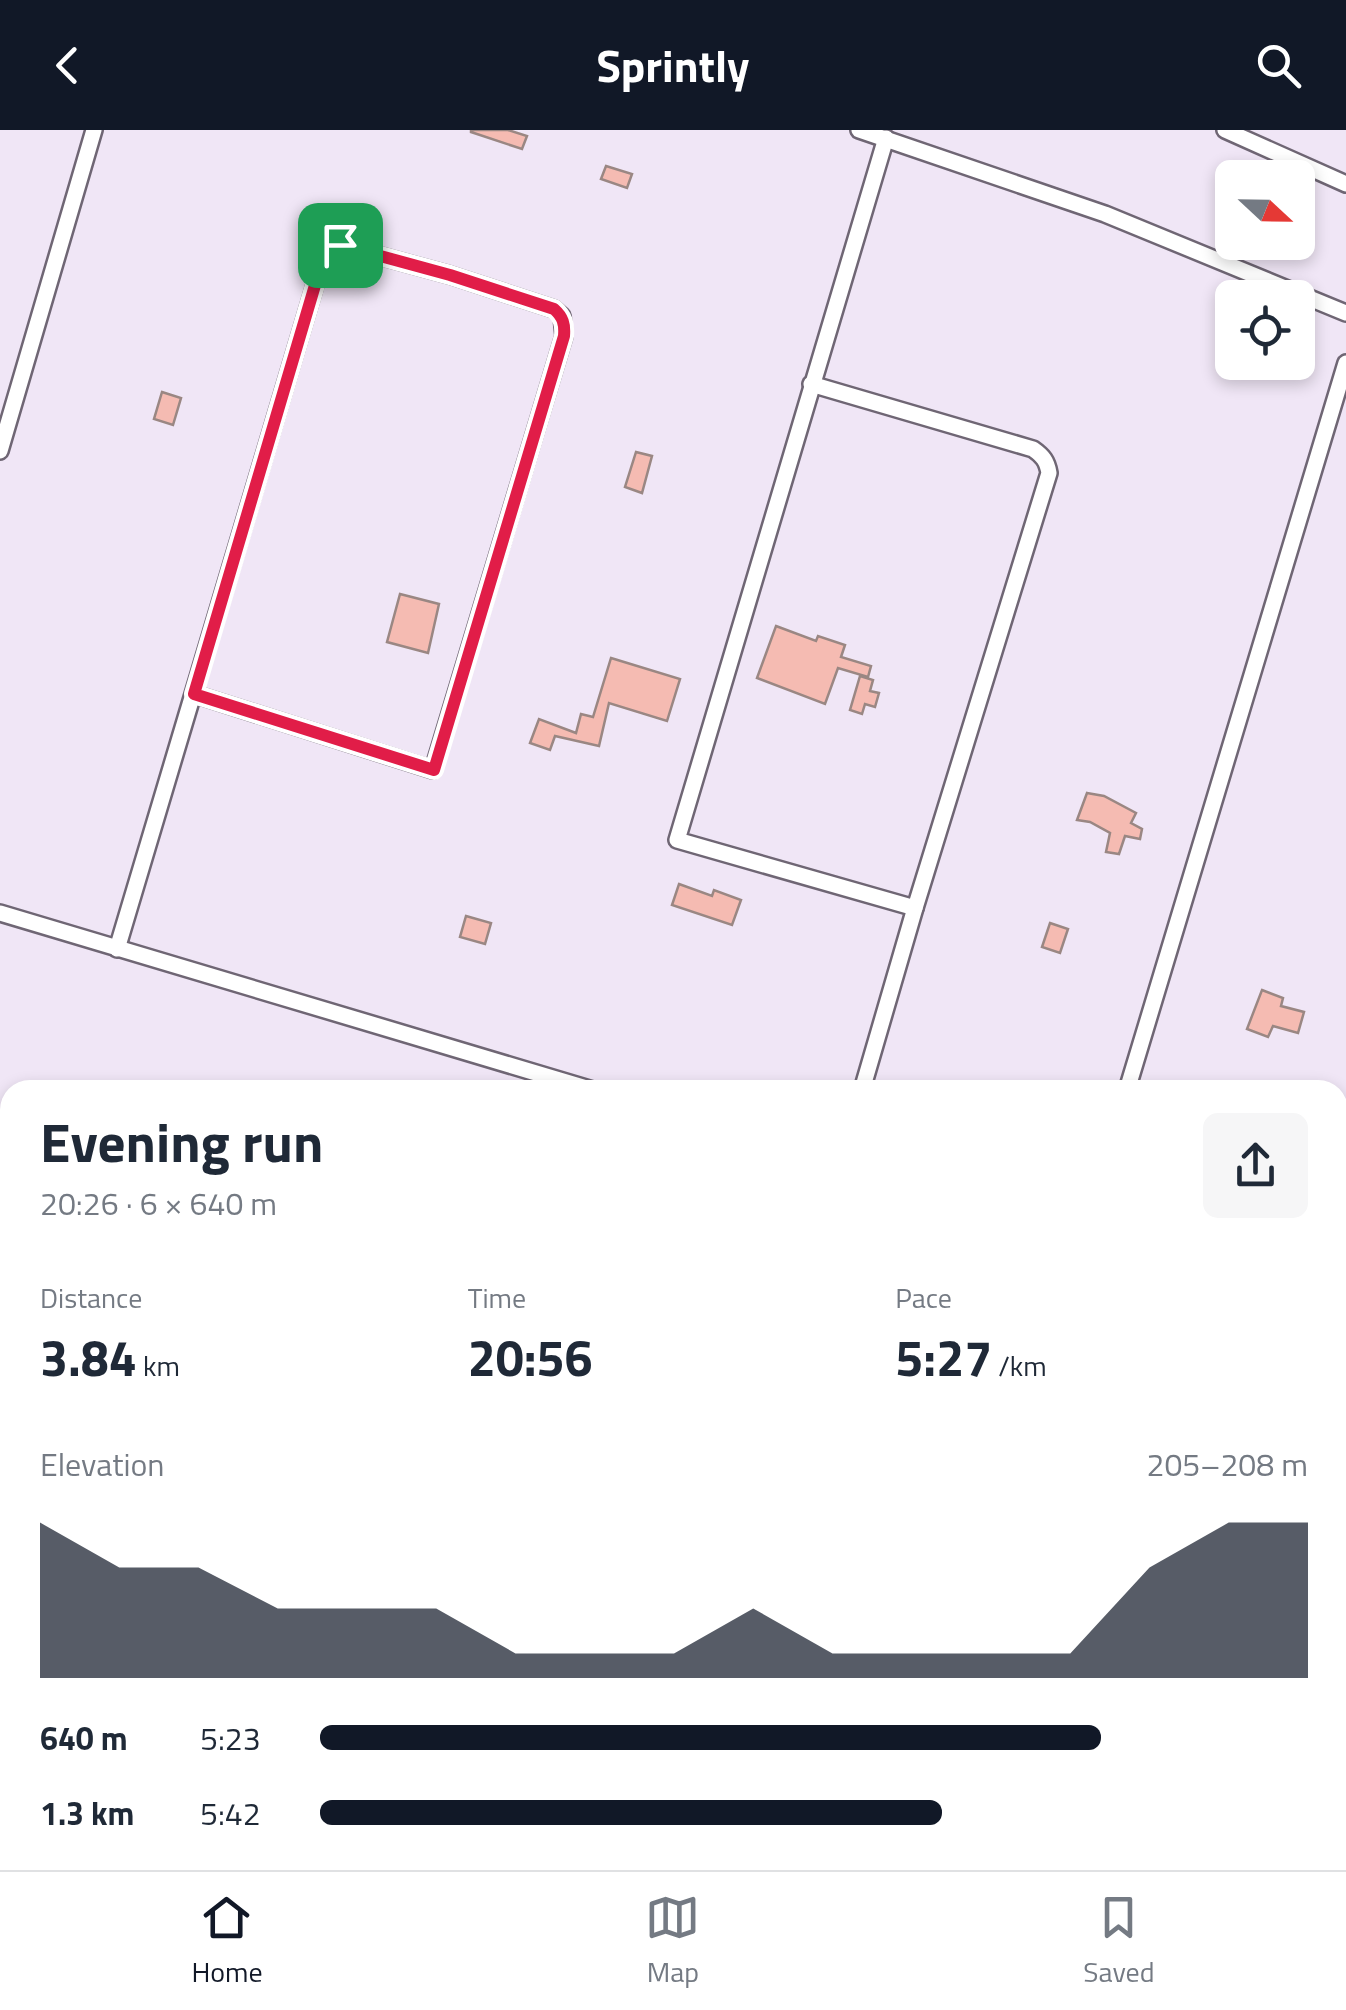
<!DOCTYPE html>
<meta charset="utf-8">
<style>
:root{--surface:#fff;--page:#f6f6f7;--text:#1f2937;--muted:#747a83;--line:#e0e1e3;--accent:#111827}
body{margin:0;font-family:"Titillium Web",sans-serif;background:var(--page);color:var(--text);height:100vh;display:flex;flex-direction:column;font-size:38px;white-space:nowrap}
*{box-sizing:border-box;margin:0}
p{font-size:32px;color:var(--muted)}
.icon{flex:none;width:55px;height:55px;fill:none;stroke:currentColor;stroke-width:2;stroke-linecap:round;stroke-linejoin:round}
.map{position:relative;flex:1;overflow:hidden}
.side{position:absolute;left:0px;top:950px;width:1348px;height:790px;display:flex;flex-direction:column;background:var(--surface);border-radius:30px 30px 0 0;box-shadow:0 5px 15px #0003}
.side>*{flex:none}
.needle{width:65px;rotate:112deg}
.controls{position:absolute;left:1215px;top:30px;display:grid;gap:20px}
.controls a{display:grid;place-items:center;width:100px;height:100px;border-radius:15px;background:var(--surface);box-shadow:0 5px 15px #0003;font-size:50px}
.pin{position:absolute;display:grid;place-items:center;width:85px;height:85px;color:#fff;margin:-42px;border-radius:20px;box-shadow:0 5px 15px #0006}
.round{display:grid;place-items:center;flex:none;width:105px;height:105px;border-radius:15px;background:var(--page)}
.headline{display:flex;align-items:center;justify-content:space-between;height:170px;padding:0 40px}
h1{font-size:55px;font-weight:700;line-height:75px}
.metrics{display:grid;grid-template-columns:repeat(3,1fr);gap:15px;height:170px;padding:10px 40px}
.metrics div{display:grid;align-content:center}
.metrics b{font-size:50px;font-weight:700}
.metrics small{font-size:28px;font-weight:400}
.metrics p{font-size:28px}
.chart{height:280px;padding:20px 40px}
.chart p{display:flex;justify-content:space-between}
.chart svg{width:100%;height:180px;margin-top:10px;fill:var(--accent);opacity:.7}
ul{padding:0 40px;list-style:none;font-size:32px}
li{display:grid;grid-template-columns:160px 120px 1fr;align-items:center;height:75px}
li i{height:25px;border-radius:12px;background:var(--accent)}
header{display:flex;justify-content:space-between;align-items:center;height:130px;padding:0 40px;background:var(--accent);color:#fff;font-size:45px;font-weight:700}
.menu{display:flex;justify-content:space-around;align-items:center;height:140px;border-top:2px solid var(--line);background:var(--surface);font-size:28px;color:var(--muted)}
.menu a{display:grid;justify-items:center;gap:5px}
.menu .current{color:var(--accent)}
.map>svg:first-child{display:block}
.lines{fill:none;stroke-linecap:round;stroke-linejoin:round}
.stream{stroke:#8da6d1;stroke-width:5}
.building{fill:#f5bbb2;stroke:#9a8783;stroke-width:2.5}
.minor-casing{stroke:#6f6674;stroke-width:20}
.path{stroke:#8e8792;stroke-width:2.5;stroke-dasharray:5 8;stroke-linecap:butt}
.minor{stroke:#fff;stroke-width:15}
.route-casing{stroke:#fff;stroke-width:20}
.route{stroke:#e11d48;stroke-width:12}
</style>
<header><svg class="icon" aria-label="back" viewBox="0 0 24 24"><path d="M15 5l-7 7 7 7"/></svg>Sprintly<svg class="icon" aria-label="search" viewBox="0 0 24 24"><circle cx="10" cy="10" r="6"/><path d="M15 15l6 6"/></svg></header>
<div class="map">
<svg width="1346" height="1740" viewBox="0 0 1346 1740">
<rect width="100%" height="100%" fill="#f0e6f6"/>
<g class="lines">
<g class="stream">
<polyline points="0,1049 5,1059 10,1055"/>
<polyline points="1271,1730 1305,1740"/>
<polyline points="1010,1740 1014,1730"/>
</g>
</g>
<g class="building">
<polygon points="471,0 508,0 527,6 522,19 471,2"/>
<polygon points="606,36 632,44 627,58 601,49"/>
<polygon points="162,262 181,268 173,295 154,289"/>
<polygon points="636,322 652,326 642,363 625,357"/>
<polygon points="400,464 439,474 428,523 387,512"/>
<polygon points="776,496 816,511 818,506 845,515 841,527 871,536 868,547 838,538 825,574 757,548"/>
<polygon points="611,528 680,549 667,591 609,573 599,616 555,606 550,620 530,613 539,589 576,603 581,584 593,587"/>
<polygon points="860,546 873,550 870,561 879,563 875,577 865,574 862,584 850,580"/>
<polygon points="1087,663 1104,666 1136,683 1131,693 1142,699 1140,709 1125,706 1119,724 1106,722 1110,703 1090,692 1077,690"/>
<polygon points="679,754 712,766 714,760 741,770 732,795 672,775"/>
<polygon points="466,786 491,793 485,814 460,807"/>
<polygon points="1050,793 1068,799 1060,823 1042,817"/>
<polygon points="1262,860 1283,868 1281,876 1304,882 1298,903 1273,896 1268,907 1247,899"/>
</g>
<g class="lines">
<defs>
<g id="minor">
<polyline points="859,0 1105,84 1346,183"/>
<polyline points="1225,0 1346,54"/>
<polyline points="886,8 677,710 915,778"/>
<path d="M811 254 1033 319C1043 326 1047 331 1049 343L915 778 862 960"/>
<polyline points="0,321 94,0"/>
<polyline points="0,783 593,960"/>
<polyline points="117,819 321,135 332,120 340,115 450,145 554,179 562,186 564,206 433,640 194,564"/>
<polyline points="1127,960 1346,233"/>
<polyline points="1338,1037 1346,1020"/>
<polyline points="1346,1222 1343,1230 1341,1301 1346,1433"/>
<polyline points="0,1289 10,1293"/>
<polyline points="0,1571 10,1574"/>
</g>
</defs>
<use href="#minor" class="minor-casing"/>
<polyline class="path" points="335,1730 336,1740"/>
<use href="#minor" class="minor"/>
</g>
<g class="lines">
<defs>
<path id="route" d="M340 115 450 145 554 179C563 187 565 194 564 206L434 640 194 564 321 135 332 120Z"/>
</defs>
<use href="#route" class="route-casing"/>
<use href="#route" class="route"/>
</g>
</svg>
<div class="controls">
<a><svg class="needle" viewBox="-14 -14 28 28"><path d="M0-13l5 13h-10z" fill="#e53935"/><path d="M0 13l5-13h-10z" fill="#747a83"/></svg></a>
<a><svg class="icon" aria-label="locate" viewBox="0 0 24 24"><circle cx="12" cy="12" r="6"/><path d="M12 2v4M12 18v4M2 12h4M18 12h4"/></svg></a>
</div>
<div class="pin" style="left:340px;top:115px;background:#1e9e55"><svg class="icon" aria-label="arrive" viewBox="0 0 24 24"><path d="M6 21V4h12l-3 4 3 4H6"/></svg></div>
<section class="side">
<div class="headline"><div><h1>Evening run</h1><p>20:26 · 6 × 640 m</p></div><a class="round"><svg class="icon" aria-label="share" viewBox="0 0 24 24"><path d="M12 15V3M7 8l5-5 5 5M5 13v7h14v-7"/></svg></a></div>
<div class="metrics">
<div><p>Distance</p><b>3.84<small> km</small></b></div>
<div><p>Time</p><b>20:56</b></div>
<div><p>Pace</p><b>5:27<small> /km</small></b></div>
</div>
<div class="chart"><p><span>Elevation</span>205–208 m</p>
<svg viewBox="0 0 160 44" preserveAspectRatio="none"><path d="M0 44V6L10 17L20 17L30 27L40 27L50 27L60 38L70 38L80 38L90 27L100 38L110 38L120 38L130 38L140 17L150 6L160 6V44z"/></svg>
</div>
<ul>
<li><b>640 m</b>5:23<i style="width:79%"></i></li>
<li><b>1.3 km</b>5:42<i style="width:63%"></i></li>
</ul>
</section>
</div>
<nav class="menu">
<a class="current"><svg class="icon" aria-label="home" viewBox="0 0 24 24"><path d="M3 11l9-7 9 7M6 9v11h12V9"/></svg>Home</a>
<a><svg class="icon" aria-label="map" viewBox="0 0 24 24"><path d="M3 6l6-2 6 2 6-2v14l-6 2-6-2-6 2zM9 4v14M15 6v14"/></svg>Map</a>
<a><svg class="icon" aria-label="saved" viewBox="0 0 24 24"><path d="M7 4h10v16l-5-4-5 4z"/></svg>Saved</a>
</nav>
